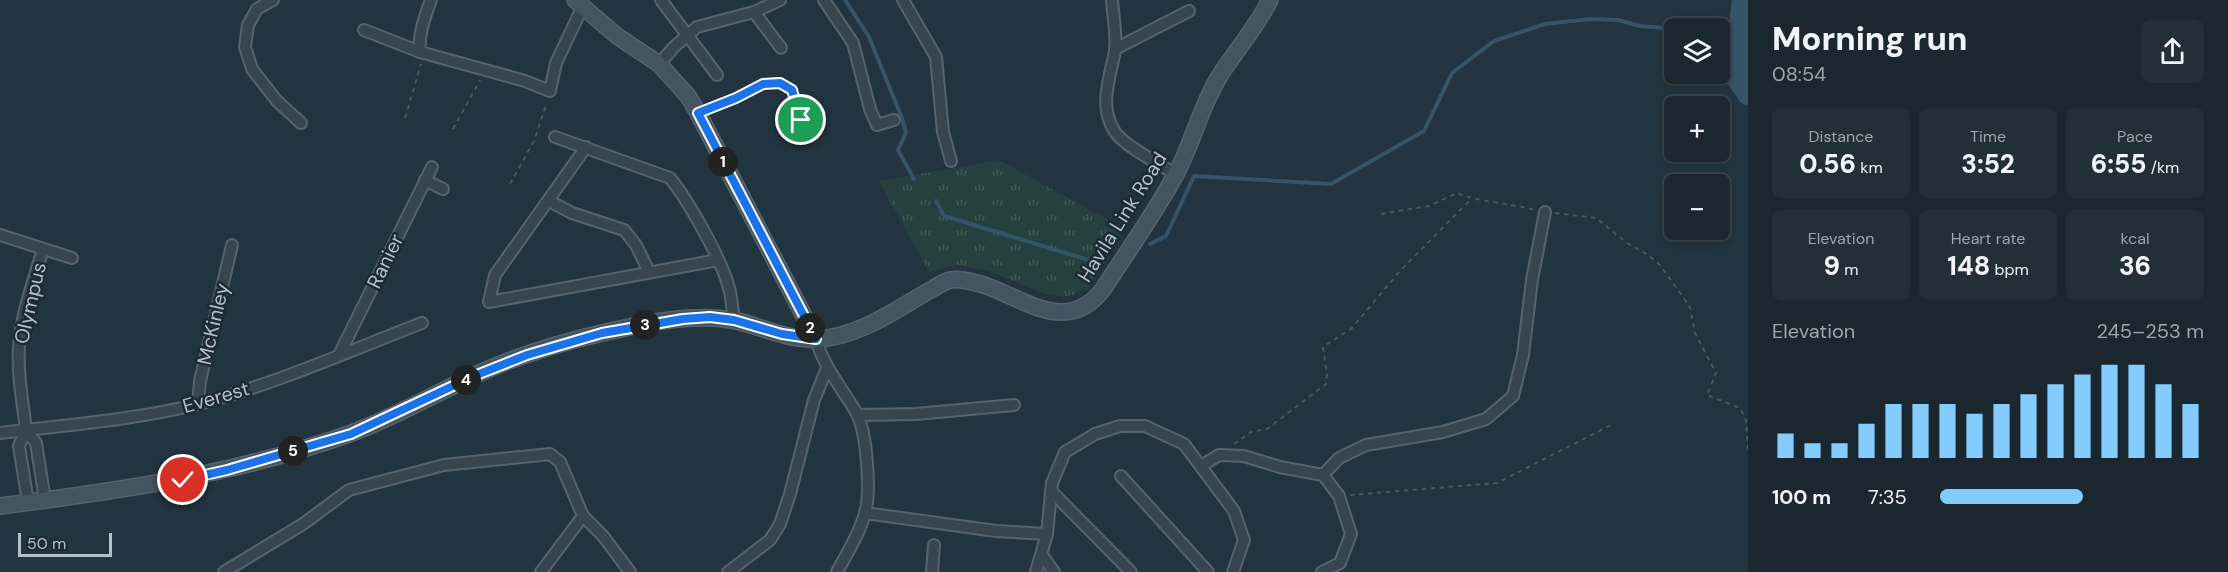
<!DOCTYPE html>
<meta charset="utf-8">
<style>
:root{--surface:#1a272f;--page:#232f37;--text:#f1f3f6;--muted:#9fa5aa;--line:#38444b;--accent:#84cbfe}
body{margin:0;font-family:"DM Sans",sans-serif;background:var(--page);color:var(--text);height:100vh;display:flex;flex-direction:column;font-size:22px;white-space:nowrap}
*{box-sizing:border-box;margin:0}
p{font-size:20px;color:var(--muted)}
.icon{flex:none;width:33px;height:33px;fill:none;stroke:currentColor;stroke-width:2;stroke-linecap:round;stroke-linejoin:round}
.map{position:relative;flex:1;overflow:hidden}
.panel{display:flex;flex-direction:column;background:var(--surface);width:480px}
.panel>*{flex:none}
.buttons{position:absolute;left:1664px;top:18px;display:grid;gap:12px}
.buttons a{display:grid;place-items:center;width:66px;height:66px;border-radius:9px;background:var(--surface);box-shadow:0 3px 9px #0003,0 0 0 2px var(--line);font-size:30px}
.scale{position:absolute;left:18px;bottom:15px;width:94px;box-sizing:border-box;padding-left:6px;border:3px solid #b3c0ca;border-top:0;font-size:16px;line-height:21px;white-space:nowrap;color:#b3c0ca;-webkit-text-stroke:4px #1c2a34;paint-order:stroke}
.pin{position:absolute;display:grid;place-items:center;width:51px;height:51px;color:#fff;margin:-26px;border:3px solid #fff;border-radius:50%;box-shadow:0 2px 6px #0007}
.km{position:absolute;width:30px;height:30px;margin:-15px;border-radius:50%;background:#222;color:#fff;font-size:16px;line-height:30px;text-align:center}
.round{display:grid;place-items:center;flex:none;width:63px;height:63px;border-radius:9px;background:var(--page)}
.summary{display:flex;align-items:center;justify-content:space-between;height:102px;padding:0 24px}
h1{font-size:33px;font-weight:800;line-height:45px}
.metrics{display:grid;grid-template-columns:repeat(3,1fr);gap:9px;height:102px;padding:6px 24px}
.metrics div{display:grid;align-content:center;border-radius:9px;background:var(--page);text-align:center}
.metrics b{font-size:26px;font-weight:800}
.metrics small{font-size:16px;font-weight:400}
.metrics p{font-size:16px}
.chart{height:168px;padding:12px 24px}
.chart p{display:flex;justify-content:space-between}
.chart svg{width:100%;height:108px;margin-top:6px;stroke:var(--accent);stroke-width:6}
ul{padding:0 24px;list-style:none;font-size:20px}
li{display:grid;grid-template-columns:96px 72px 1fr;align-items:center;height:45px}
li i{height:15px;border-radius:8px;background:var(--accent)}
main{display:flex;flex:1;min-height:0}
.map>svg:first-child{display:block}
.grass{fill:url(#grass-tufts)}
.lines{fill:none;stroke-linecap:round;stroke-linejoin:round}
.stream{stroke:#355467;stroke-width:4}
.river{stroke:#355467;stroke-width:22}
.lane-casing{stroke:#55636d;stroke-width:8}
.street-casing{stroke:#55636d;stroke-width:14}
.secondary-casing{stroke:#55636d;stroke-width:18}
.path{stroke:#435c5a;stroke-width:2;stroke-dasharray:4.5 4.5;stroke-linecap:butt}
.lane{stroke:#37454f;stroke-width:5}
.street{stroke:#37454f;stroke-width:10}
.secondary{stroke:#445562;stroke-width:15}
.route-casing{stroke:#fff;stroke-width:12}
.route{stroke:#1a73e8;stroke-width:8}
.labels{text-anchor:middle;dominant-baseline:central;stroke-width:5;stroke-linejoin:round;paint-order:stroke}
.street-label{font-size:20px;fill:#b3c0ca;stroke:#1c2a34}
</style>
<main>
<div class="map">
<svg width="1748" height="572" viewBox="0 0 1748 572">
<defs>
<pattern id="grass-tufts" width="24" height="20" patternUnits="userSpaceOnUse" patternTransform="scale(1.5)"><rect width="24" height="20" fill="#25403e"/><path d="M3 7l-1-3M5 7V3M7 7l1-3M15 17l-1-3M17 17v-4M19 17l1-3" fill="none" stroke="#425a59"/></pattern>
</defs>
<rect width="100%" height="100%" fill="#22343f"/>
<polygon class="grass" points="999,160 1125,229 1089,288 1067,297 1045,294 988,271 958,265 929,272 879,181"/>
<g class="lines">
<g class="stream">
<polyline points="845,0 869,37 902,118 906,133 898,150 914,179"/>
<polyline points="1719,36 1738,40"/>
<polyline points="936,201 944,216 1089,260 1103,262"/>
<polyline points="1150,244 1166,236 1194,176 1331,184 1424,131 1452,73 1494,41 1545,24 1590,19 1618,20 1640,26 1674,29"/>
</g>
<polyline class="river" points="1743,0 1738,40 1737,78 1748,94"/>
<defs>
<polyline id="lane" points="700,112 736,98 763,84 780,83 792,90 801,120 816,136"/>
<g id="street">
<polyline points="273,0 257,9 248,25 245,47 252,69 277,101 301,123"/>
<polyline points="661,0 717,75"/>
<polyline points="824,0 853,43 870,109 877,125 894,120"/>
<polyline points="903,0 936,57 943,132 951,161"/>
<path d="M1112 0C1113 16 1117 35 1115 51 1110 77 1098 107 1115 132 1123 145 1161 165 1175 174"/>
<polyline points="754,12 781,48"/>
<polyline points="364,30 420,52 525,81 550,91 556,63 583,6"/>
<polyline points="1115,49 1189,11"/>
<path d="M420 52C418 35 425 16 431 0"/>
<polyline points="659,64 675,46 697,27 754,12 780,0"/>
<path d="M555 137 670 178C688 200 722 260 729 288 732 298 732 310 734 320"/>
<polyline points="586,147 495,275 489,302 718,260"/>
<polyline points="425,180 443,189"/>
<polyline points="549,201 572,213 624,230 636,245 649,272"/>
<polyline points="0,235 72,258"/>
<path d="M816 339C824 368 842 388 856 412 867 431 871 492 865 513 860 533 847 553 837 572"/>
<polyline points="339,355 432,167"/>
<polyline points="198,404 200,381 232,245"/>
<polyline points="858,415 916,414 1014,405"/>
<path d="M26 430C23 403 17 375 19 347 21 314 34 280 43 249"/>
<polyline points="26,430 19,446 28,502"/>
<polyline points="26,430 36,443 45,500"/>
<path d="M0 433C66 425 134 420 199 404 275 384 349 351 422 323"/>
<polyline points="1201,466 1219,455 1244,456 1280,467 1323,475"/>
<polyline points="1121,476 1208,572"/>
<polyline points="1051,491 1131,572"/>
<polyline points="865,513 996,531 1047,534 1052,483 1065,452 1095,434 1120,426 1145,426 1184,444 1234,511 1244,540 1233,572"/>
<polyline points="1042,555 1054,572"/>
<polyline points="224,572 303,524 349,490 444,465 550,454 560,462 583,516 603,536 630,572"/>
<polyline points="541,572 583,516"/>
<polyline points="728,572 770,540 780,524 790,494 814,400 827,368"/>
<polyline points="932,572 934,545"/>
<polyline points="1036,572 1047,534"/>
<polyline points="1322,572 1340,563 1351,534 1339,496 1323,475 1339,458 1366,445 1443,432 1486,419 1513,396 1523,355 1532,280 1545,212"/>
</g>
<g id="secondary">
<polyline points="575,0 617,36 659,64 688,96 698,113 816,339"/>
<path d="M0 506C118 491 236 474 349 434 391 419 431 396 471 377 511 358 555 344 598 334 640 324 689 313 732 320 760 325 787 341 817 339 860 337 898 308 934 288 939 285 944 282 950 280 960 278 973 282 984 285 1026 300 1069 336 1104 288 1128 250 1156 212 1177 172 1194 139 1202 103 1222 72 1238 48 1257 26 1270 0"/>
</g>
</defs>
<use href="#lane" class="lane-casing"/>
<use href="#street" class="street-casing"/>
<use href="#secondary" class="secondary-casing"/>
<g class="path">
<polyline points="405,118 421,64"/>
<polyline points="453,129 480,80"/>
<polyline points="510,184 534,141 547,102"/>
<polyline points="1555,213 1596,218 1627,243 1648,255 1660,265 1690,307 1695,333 1716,373 1707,395 1740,408 1746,420 1748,450"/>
<path d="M1381 214 1429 206 1457 193C1478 202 1510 203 1535 210"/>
<polyline points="1234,444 1251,432 1267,429 1326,384 1327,374 1323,347 1352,328 1399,272 1471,199"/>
<polyline points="1350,495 1497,483 1613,424"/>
</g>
<use href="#lane" class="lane"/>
<use href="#street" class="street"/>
<use href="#secondary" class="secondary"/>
</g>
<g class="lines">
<defs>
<polyline id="route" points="183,480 227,470 351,434 474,376 527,355 602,333 683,319 710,317 734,320 782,334 816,339 698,113 736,98 763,84 780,83 792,90 801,120"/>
</defs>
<use href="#route" class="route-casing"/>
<use href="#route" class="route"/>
</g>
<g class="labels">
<g class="street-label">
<text transform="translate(1122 217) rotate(-58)">Havila Link Road</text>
<text transform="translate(385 261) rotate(-64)">Ranier</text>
<text transform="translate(30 303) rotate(-77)">Olympus</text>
<text transform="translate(213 324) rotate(-77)">McKinley</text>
<text transform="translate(216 397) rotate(-16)">Everest</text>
</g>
</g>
</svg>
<div class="buttons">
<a><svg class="icon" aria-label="layers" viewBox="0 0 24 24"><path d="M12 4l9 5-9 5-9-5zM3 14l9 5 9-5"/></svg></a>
<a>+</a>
<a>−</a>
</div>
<div class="scale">50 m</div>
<div class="pin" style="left:801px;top:120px;background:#1e9e55"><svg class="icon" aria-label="arrive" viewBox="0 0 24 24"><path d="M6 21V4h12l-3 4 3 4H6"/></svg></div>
<div class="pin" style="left:183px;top:480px;background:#d93025"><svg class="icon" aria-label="check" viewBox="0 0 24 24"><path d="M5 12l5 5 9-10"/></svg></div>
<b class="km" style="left:723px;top:162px">1</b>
<b class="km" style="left:810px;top:328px">2</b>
<b class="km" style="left:645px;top:325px">3</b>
<b class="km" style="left:466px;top:380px">4</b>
<b class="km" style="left:293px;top:451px">5</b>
</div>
<section class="panel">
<div class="summary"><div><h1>Morning run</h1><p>08:54</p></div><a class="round"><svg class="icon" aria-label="share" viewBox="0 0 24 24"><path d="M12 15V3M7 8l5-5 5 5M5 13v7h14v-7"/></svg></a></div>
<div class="metrics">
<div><p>Distance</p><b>0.56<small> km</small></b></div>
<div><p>Time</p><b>3:52</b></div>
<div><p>Pace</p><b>6:55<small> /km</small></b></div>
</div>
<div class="metrics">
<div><p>Elevation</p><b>9<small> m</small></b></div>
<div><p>Heart rate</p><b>148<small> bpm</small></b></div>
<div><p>kcal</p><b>36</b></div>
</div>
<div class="chart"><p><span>Elevation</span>245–253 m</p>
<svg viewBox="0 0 160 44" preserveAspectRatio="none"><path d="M5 44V34M15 44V38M25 44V38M35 44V30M45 44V22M55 44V22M65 44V22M75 44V26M85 44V22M95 44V18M105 44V14M115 44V10M125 44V6M135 44V6M145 44V14M155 44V22"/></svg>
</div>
<ul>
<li><b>100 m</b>7:35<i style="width:54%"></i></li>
</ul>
</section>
</main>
